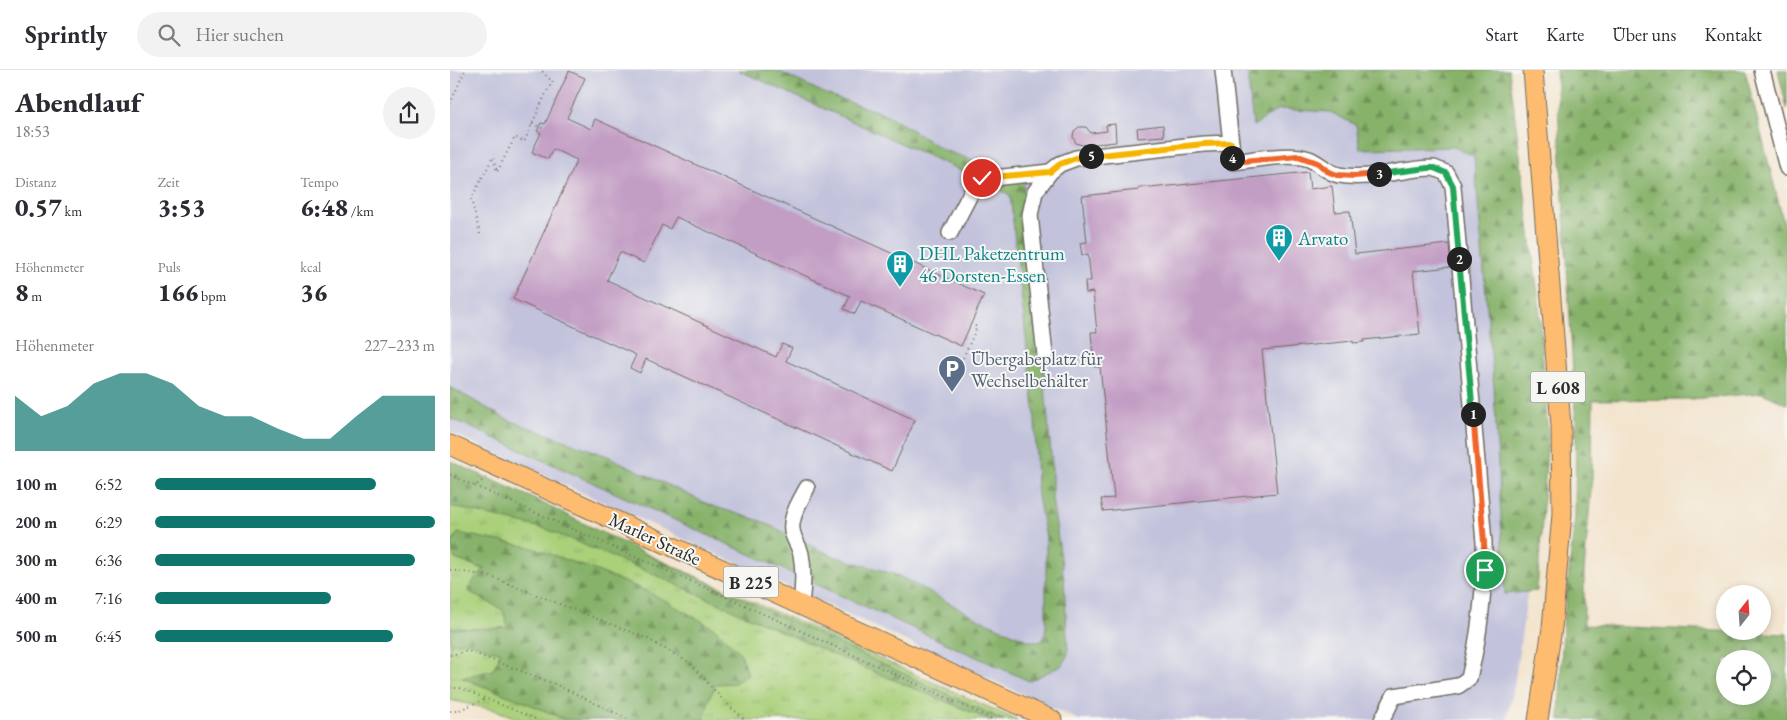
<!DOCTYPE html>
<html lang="de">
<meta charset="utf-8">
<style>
:root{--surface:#fff;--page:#f2f2f3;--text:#2b2b33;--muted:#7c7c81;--line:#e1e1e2;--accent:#0f766e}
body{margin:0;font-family:"EB Garamond",serif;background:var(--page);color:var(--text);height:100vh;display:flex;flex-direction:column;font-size:19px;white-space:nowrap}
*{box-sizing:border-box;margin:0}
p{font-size:16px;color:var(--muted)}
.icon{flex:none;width:28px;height:28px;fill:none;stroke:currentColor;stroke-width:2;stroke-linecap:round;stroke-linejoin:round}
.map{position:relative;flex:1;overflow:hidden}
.sheet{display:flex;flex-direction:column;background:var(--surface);width:450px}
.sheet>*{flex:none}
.needle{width:32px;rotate:17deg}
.buttons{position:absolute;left:1266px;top:515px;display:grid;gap:10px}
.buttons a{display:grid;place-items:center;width:55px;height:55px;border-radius:50%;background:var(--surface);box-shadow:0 2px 8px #0003;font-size:25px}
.pin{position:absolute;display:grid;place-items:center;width:42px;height:42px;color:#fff;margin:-21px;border:2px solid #fff;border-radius:50%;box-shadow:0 1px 5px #0007}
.km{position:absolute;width:25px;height:25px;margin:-12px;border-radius:50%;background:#222;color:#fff;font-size:14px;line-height:25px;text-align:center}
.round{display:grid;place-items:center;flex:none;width:52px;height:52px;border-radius:26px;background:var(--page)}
.summary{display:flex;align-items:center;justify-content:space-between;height:85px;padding:0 15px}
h1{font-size:28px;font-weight:800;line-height:38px}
.figures{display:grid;grid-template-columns:repeat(3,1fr);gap:8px;height:85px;padding:5px 15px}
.figures div{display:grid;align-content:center}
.figures b{font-size:25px;font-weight:800}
.figures small{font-size:14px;font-weight:400}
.figures p{font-size:14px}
.chart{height:140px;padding:10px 15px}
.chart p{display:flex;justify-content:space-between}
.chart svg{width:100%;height:90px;margin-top:5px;fill:var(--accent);opacity:.7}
ul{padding:0 15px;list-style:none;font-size:16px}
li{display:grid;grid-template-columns:80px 60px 1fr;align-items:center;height:38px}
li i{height:12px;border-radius:6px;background:var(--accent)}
header{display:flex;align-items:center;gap:30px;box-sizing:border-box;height:70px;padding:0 25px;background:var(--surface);border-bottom:1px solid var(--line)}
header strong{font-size:24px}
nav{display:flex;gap:28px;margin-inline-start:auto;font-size:18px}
.search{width:350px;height:45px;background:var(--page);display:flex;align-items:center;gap:12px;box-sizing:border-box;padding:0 18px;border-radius:28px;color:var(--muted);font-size:19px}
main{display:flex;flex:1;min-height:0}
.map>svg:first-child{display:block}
.industrial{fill:#c2c2dc}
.grass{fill:url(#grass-tufts);stroke:#6a7e52}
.forest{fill:url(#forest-firs);stroke:#596e4a;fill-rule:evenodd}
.building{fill:#c29dc4}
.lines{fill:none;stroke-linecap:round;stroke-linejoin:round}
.minor-casing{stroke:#716c64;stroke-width:18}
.major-casing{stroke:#716c64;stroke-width:21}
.path{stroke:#716c64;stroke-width:2;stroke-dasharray:1 4;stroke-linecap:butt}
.minor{stroke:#fff;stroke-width:15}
.major{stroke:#fdbc6f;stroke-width:19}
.split-1-casing{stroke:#fff;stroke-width:10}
.split-2-casing{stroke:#fff;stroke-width:10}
.split-3-casing{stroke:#fff;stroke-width:10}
.split-4-casing{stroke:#fff;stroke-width:10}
.split-5-casing{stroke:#fff;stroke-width:10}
.split-6-casing{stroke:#fff;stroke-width:10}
.split-1{stroke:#f0652b;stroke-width:6}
.split-2{stroke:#22a559;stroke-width:6}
.split-3{stroke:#22a559;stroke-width:6}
.split-4{stroke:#f0652b;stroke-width:6}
.split-5{stroke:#f5b400;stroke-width:6}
.split-6{stroke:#f5b400;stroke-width:6}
.labels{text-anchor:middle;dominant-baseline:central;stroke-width:4;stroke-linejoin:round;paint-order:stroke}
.shield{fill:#f6f6f2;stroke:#686867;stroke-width:1}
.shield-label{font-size:18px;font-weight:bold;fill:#2b2b2b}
.culture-label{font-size:19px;fill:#0d838f;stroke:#f6f6f2;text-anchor:start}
.service-label{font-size:19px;fill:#4e5e75;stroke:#f6f6f2;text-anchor:start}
.street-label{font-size:19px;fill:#2b2b2b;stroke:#f6f6f2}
</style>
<header>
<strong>Sprintly</strong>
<div class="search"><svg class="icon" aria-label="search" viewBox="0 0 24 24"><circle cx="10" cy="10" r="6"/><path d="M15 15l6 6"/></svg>Hier suchen</div>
<nav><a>Start</a><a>Karte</a><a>Über uns</a><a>Kontakt</a></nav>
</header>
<main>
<section class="sheet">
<div class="summary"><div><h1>Abendlauf</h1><p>18:53</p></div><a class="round"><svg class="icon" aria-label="share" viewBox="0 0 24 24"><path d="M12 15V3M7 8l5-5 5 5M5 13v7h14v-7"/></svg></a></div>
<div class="figures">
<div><p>Distanz</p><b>0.57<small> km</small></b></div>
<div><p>Zeit</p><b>3:53</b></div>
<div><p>Tempo</p><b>6:48<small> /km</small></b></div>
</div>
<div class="figures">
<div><p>Höhenmeter</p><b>8<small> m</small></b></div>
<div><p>Puls</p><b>166<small> bpm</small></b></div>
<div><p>kcal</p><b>36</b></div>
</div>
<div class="chart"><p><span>Höhenmeter</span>227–233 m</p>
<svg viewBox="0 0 160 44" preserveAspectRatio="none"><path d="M0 44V17L10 27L20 22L30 11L40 6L50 6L60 11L70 22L80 27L90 27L100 33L110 38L120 38L130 27L140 17L150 17L160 17V44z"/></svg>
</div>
<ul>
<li><b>100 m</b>6:52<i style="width:79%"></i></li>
<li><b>200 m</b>6:29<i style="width:100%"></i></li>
<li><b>300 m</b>6:36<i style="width:93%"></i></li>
<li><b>400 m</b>7:16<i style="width:63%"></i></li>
<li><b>500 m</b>6:45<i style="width:85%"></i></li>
</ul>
</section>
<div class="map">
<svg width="1337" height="650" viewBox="0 0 1337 650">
<defs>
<pattern id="grass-tufts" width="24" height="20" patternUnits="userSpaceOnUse" patternTransform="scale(1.25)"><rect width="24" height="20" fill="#aad07a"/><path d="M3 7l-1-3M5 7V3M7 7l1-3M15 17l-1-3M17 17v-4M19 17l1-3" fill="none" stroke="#92b36a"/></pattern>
<pattern id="forest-firs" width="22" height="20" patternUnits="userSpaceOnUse" patternTransform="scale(1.25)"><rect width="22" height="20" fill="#87b26a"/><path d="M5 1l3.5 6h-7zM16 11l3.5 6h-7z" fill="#6f9157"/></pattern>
</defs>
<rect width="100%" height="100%" fill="#f6f6f2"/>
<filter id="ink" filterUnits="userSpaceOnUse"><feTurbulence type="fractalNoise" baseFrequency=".02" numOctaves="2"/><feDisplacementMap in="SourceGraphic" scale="10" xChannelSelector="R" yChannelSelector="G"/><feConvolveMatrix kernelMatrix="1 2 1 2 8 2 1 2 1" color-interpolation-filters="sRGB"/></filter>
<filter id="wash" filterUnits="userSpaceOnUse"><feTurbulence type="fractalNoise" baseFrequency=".0096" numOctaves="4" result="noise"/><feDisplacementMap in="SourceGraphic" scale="20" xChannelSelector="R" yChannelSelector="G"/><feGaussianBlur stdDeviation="1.12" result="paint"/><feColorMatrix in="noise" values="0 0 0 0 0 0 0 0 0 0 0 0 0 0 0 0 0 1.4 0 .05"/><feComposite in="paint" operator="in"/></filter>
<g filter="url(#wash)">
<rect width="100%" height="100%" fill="#f3e4cd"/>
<polygon class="industrial" points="0,0 1059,0 1081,498 1064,616 1056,650 629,650 0,362"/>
<polygon class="grass" points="0,396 567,650 72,650 45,640 0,630"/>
<g class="forest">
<polygon points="288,0 326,0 376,24 438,45 493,80 573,107 582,209 591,272 602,396 602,429 614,509 618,584 611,596 579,611 0,348 0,317 56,349 155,385 262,436 311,451 380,485 447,505 527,548 579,571 593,571 596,557 596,468 587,420 585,348 560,125 510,100"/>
<polygon points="797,0 1059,0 1089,233 1098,367 1087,521 1055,524 1044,319 1024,86 1004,77 910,79 906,55 880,42 829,39 803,56"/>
<path d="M1106 0H1295L1337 166V334L1312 323 1242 329 1143 330 1142 408 1134 502V555L1337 564V650H1109L1113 556 1125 447 1126 357ZM1275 589H1312V626H1275Z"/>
<polygon points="1328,0 1337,0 1337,39"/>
<polygon points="0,391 76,425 206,489 554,650 540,650 391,588 203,504 96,459 0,436"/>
<path d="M8 463 80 477 142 499 199 522 264 558 291 584 298 604 285 613 266 614 259 629 254 650H116L72 631 12 608 43 600 51 583 18 572 0 574V558L40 559 58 557 53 540 18 521 26 507 34 499 5 489C0 475 0 475 8 463Z"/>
</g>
<g id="blocks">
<g class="building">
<polygon points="119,1 135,8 117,48 141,59 145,49 534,225 511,276 411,231 405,244 394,239 400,226 226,147 220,159 212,155 194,193 170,182 157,210 326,287 332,274 342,278 336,291 465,350 442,401 196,289 190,303 180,298 186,285 63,229 127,90 103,79 98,89 82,82 91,63 87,61 91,53 95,54"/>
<polygon points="665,54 666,72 644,74 644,73 632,75 626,73 623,67 624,61 629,57 636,57 641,63 657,61 656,55"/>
<polygon points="713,55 714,66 688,68 687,58"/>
<polygon points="858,102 860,119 882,116 885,142 900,141 905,184 999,174 1001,197 963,201 970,264 914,270 914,272 903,273 903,271 812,280 827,423 653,441 651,429 664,428 650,297 644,297 641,262 647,262 643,222 636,223 635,211 641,211 638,184 632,185 630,173 637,172 632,126 689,120 689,118 700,117 700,118"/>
</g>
</g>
</g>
<g filter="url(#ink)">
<use href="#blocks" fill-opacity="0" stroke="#716c64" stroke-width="1"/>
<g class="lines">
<defs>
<g id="minor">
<polyline points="1312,0 1337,98"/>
<path d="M781 73 783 92C802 90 842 82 859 89 870 93 877 103 889 105 919 111 954 98 984 98L996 103 1003 116 1034 472C1035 518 1030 564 1019 608L1008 616 944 626 932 650"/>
<polyline points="500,163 526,113 533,109 600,102"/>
<polyline points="595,285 580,145 585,122 600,102 610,94 626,88 754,74 781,73 773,0"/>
<path d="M351 535C353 519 354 500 351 484 349 474 340 466 342 454 343 442 351 429 357 418"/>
</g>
<g id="major">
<polyline points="1083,0 1111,356 1112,444 1102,558 1088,650"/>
<polyline points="0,375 602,650"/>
</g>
</defs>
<use href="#minor" class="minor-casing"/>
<use href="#major" class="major-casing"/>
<g class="path">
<polyline points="0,34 15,0"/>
<polyline points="82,54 93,58"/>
<polyline points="30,164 21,129 43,87 47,102 65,67 74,72 96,23 103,11 98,8 91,0"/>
<polyline points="505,306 527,257 521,254"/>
<polyline points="0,405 25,416 36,408"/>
<polyline points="25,416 290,533 545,650"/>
<polyline points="0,500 39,506 196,568 240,593 274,631 295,650"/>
<polyline points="0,585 18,581 105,614 180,650"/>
<polyline points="0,618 10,618 88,650"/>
<polyline points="0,641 7,641 35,629"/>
</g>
<use href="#minor" class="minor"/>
<use href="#major" class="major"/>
</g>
</g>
<g class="lines" filter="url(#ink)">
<defs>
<polyline id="split-1" points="1023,344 1034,472 1035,500"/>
<polyline id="split-2" points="1009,189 1023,344"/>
<polyline id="split-3" points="929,104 978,98 984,98 996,103 1003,116 1009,189"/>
<polyline id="split-4" points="782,88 783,92 848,86 868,93 877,101 887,105 904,106 929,104"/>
<polyline id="split-5" points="641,86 754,74 781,73 782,88"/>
<polyline id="split-6" points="532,108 600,102 610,94 626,88 641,86"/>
</defs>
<use href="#split-1" class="split-1-casing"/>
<use href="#split-2" class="split-2-casing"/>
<use href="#split-3" class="split-3-casing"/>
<use href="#split-4" class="split-4-casing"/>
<use href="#split-5" class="split-5-casing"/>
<use href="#split-6" class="split-6-casing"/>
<use href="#split-1" class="split-1"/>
<use href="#split-2" class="split-2"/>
<use href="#split-3" class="split-3"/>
<use href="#split-4" class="split-4"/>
<use href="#split-5" class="split-5"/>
<use href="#split-6" class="split-6"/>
</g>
<defs>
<symbol id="building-pin" viewBox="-11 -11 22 30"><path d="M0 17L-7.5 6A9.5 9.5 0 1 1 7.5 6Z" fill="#0f9aa8" stroke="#f6f6f2"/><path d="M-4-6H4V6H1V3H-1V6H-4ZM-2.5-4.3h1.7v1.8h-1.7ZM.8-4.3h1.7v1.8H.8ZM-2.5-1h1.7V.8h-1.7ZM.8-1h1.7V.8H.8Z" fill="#fff"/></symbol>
<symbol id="parking-pin" viewBox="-11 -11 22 30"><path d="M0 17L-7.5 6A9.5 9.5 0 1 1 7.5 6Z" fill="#5c6f8a" stroke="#f6f6f2"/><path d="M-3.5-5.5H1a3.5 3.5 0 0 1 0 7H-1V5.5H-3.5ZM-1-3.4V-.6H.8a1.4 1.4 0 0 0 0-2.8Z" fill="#fff"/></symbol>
</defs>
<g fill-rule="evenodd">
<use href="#building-pin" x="813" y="152" width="32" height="43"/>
<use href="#building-pin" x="434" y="178" width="32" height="43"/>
<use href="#parking-pin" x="486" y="283" width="32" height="43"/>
</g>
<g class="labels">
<g class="shield">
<rect x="1080.5" y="301.5" width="55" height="31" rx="4"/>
<rect x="273.5" y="496.5" width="55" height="31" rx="4"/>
</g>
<g class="shield-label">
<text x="1108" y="317">L 608</text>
<text x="301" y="512">B 225</text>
</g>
<g class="culture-label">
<text x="848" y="168">Arvato</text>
<text x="469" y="183">DHL Paketzentrum<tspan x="469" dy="22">46 Dorsten-Essen</tspan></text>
</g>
<g class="service-label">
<text x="521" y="288">Übergabeplatz für<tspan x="521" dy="22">Wechselbehälter</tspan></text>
</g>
<g class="street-label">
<text transform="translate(205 469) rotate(25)">Marler Straße</text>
</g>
</g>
</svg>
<div class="buttons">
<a><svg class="needle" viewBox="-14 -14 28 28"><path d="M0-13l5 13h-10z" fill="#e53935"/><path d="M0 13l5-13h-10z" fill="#7c7c81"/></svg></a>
<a><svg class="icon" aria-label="locate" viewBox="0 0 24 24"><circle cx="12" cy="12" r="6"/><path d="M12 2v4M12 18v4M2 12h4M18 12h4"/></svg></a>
</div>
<div class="pin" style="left:1035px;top:500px;background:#1e9e55"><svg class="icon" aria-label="arrive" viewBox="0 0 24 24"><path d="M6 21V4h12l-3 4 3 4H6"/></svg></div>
<div class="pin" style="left:532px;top:108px;background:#d93025"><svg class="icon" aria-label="check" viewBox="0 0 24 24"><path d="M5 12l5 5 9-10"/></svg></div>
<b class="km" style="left:1023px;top:344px">1</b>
<b class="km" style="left:1009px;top:189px">2</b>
<b class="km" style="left:929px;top:104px">3</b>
<b class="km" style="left:782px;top:88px">4</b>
<b class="km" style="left:641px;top:86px">5</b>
</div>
</main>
